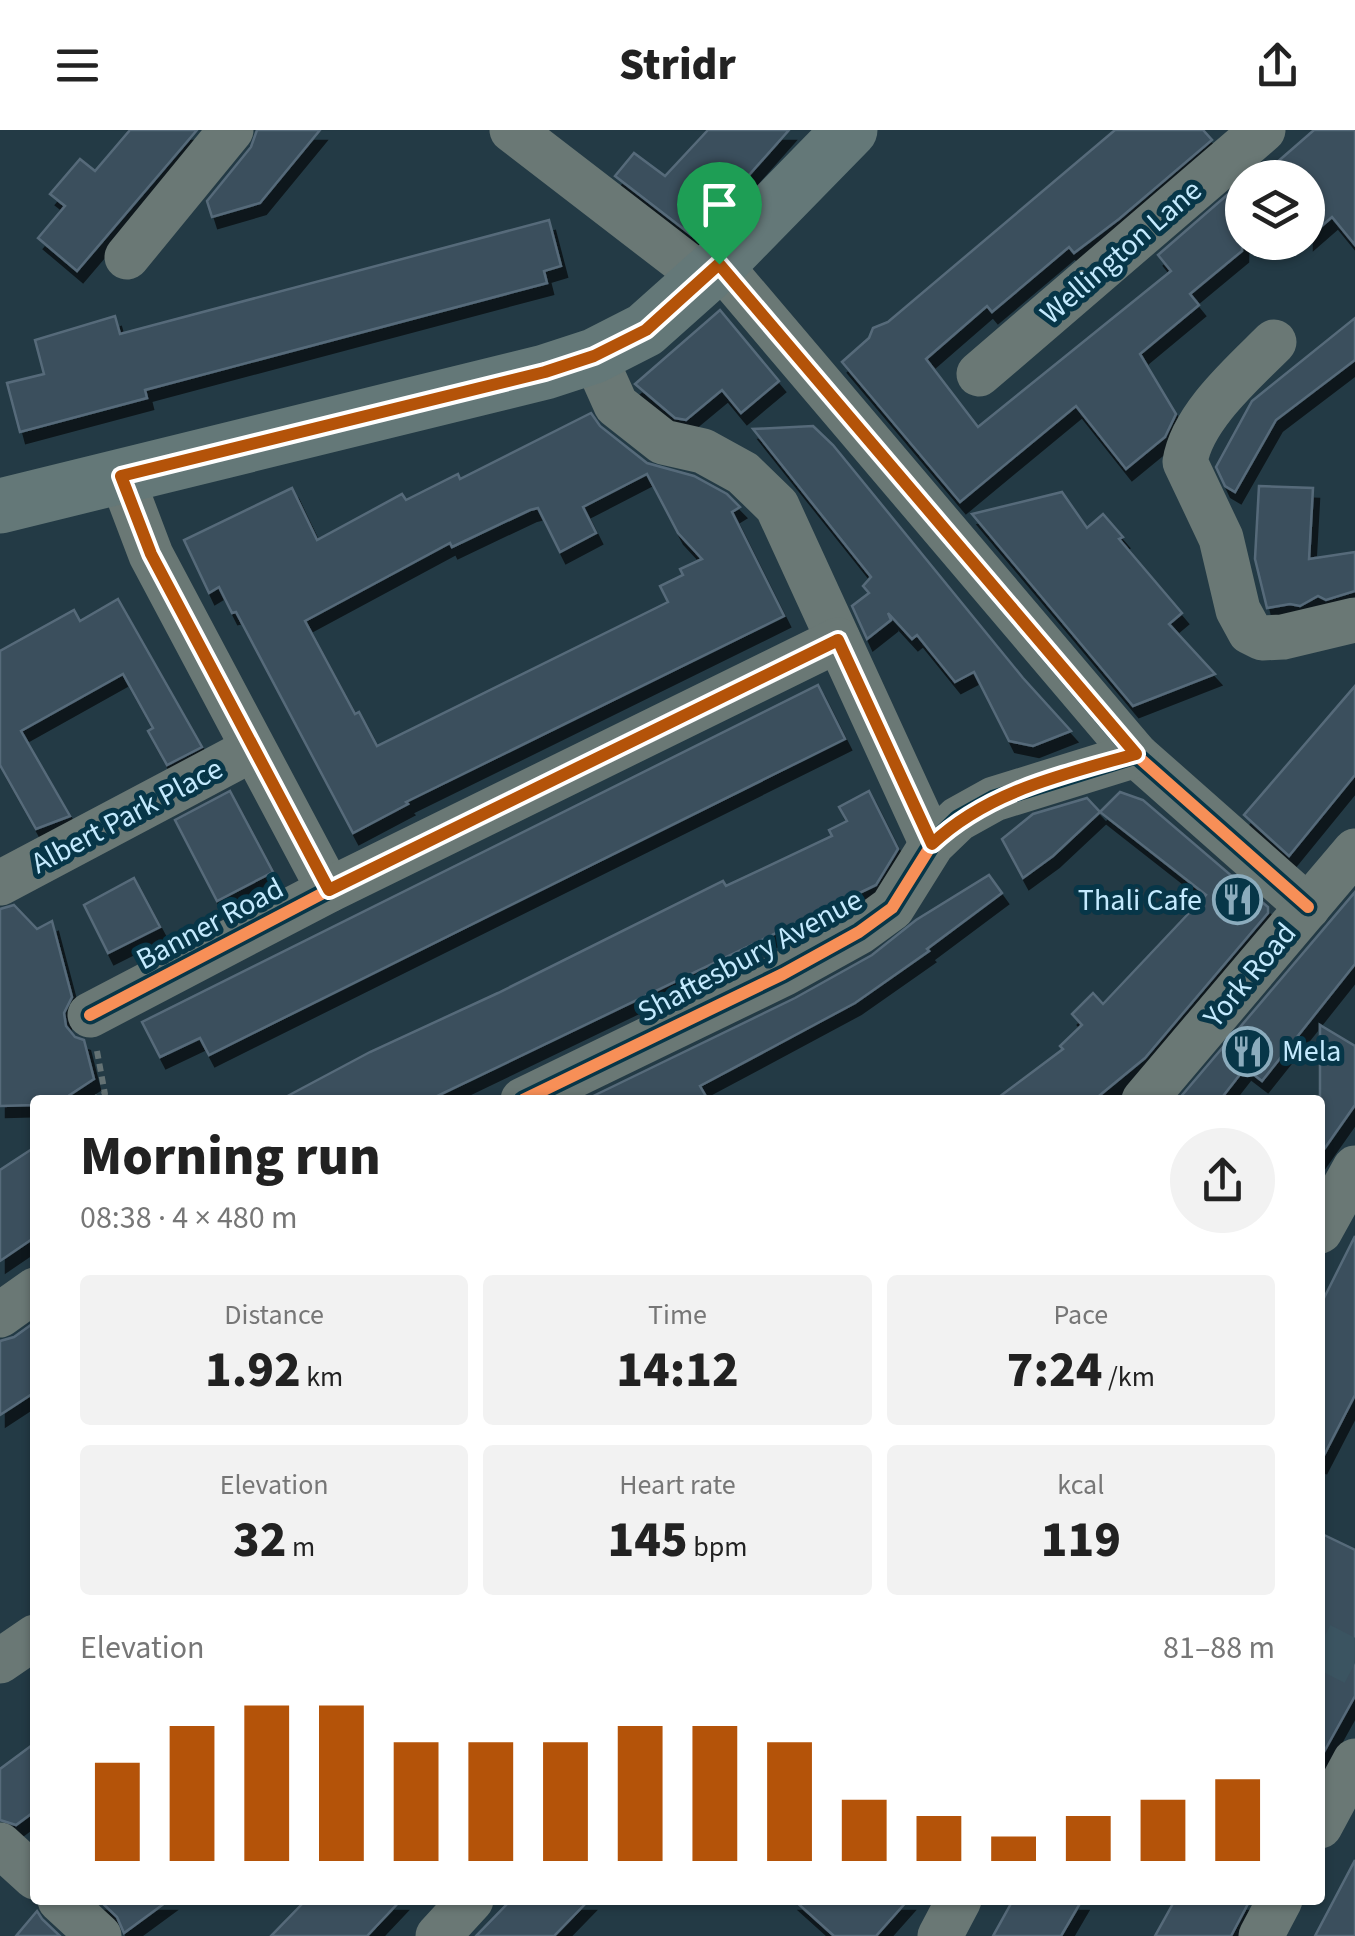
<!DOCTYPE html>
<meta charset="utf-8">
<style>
:root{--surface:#fff;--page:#f2f2f2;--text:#222;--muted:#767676;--accent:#b45309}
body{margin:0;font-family:"Source Sans 3",sans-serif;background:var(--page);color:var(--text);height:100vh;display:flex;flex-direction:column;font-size:38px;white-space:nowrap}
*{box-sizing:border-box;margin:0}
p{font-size:32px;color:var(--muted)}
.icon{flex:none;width:55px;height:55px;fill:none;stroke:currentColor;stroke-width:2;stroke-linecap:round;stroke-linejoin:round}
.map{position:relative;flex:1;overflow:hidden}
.details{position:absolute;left:30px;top:965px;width:1295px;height:810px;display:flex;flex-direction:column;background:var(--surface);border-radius:10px;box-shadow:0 2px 8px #0004}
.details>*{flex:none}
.tools{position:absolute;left:1225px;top:30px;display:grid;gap:20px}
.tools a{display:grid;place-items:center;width:100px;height:100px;border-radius:50%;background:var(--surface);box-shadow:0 2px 8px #0004;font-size:50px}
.pin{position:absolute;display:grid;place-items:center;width:85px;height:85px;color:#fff;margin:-102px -42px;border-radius:50% 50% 50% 0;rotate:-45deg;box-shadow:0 0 10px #0007}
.pin .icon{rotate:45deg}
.round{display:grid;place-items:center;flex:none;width:105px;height:105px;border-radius:52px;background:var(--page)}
.headline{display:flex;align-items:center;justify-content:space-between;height:170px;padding:0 50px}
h1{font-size:55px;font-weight:800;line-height:75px}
.stats{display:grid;grid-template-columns:repeat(3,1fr);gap:15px;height:170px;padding:10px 50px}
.stats div{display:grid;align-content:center;border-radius:10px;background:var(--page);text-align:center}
.stats b{font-size:50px;font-weight:800}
.stats small{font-size:28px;font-weight:400}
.stats p{font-size:28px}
.chart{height:280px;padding:20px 50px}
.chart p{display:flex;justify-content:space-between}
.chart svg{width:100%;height:180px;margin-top:10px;stroke:var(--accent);stroke-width:6}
header{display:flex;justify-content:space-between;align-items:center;height:130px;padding:0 50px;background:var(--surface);font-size:45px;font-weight:800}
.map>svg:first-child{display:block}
.building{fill:#3a4f5d;stroke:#576b7a;stroke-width:2.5;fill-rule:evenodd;filter:url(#shadow)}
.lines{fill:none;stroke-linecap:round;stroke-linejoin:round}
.minor-tunnel{stroke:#3b5461;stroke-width:45;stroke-dasharray:45 22;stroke-linecap:butt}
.path{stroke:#647274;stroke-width:6;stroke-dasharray:8 5;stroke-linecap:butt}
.minor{stroke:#6a7875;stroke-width:45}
.major{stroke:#647878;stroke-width:55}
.cycleway-casing{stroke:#073648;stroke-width:19}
.cycleway{stroke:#f78f57;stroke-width:12}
.route-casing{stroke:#fff;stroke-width:20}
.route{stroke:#b45309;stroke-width:12}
.labels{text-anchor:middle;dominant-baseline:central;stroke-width:10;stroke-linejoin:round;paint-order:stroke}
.street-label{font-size:30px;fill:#c4eafe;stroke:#073648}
.poi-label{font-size:30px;fill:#c4eafe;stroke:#073648;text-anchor:end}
</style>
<header><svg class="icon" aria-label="menu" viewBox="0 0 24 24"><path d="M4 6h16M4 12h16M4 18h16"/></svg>Stridr<svg class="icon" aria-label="share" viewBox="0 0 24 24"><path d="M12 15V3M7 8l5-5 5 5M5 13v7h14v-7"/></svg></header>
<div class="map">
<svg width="1355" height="1806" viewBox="0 0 1355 1806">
<defs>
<filter id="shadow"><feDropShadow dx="6" dy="11" stdDeviation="0" flood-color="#0009"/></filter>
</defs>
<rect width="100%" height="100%" fill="#233a45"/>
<g class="building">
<polygon points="130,0 197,0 77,141 38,108 65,76 50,64 80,29 95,41"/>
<polygon points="257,0 320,0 260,73 212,87 207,71 251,17"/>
<polygon points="708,0 789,0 694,107 615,46 634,23 665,46"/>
<polygon points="1115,0 1203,0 1212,10 1119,89 1074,123 1069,117 992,182 987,176 926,229 978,297 1171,141 1158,125 1242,52 1242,121 1190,164 1199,175 1140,224 1176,284 1165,307 1126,339 1076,276 960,372 842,232 869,208 873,198 888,192"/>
<polygon points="1314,0 1355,0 1355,115 1332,87 1308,108 1308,48 1259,48"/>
<polygon points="549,90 561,136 544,141 547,153 145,260 147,268 20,302 7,253 44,244 35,210 115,186 120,204"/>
<polygon points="720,180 779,251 741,283 722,260 686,290 675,288 635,254"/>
<polygon points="1355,188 1355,230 1276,290 1235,362 1225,356 1216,337 1252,271"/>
<path d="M591 283 600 296 647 333 694 346 727 364 740 377 732 382 784 486 406 672 408 674 353 703 236 482 232 483 219 457 209 463 184 410 292 358 317 410 402 364 406 370 458 344 460 349ZM647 344 678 403 702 429 680 439 683 445 660 456 668 472 377 616 359 582 355 584 305 491 450 413 452 417 530 380 538 378 560 422 596 403 583 377Z"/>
<polygon points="813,296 833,315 1023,548 1071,601 1033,616 1009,611 974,542 955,552 917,505 912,509 888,483 891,490 867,509 852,476 869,463 863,456 871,447 753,299"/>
<polygon points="1259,356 1313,358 1309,429 1355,422 1355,461 1326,470 1318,466 1300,476 1290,474 1267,478 1255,429"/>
<polygon points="1062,362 1087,398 1103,384 1123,407 1119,409 1182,483 1169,494 1215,544 1133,576 972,384"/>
<polygon points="118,469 202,617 167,635 148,601 153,598 123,544 21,601 70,686 36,699 0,635 0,521 74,480 80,491"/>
<polygon points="818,555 845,609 209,925 200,908 160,927 142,892"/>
<polygon points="1355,556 1355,645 1289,726 1244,685"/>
<polygon points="230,661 273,742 217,771 175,690"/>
<polygon points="869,661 898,719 876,755 429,970 280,970 370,922 498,863 723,751 726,756 832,706 829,700 847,691 839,677"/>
<polygon points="1120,662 1143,670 1268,777 1268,783 1145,928 1094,970 995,970 1063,919 1060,916 1082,895 1072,884 1093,863 1103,874 1206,765 1100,682"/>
<polygon points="1087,668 1100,682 1053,726 1023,748 1002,709 1033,684"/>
<polygon points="989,745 1002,763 927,819 929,821 855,873 700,956 708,970 585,970 795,868 872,825 916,790"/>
<polygon points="134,748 160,797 108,823 84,775"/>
<polygon points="1355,762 1355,834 1262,951 1245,938 1220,970 1178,970"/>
<polygon points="14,775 37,799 52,791 72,867 64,883 66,896 75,907 84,910 94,949 62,970 35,970 35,975 0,976 0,779"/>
<polygon points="1320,895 1355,916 1355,975 1320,1025"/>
<polygon points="35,1017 35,1107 0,1131 0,1040"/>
<polygon points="1355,1106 1355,1265 1320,1333 1320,1176"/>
<polygon points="35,1192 35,1262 0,1285 0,1211 14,1207"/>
<polygon points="1320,1403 1355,1420 1355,1566 1320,1629"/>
<polygon points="35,1613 35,1681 16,1695 0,1690 0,1639"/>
<polygon points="1355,1730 1355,1806 1315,1806"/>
<polygon points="99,1770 169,1770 124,1803 117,1787"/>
<polygon points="306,1770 401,1770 367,1806 271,1806"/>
<polygon points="511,1770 589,1770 554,1806 476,1806"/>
<polygon points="794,1770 908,1770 876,1806 834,1806"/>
<polygon points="1013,1770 1082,1770 1061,1806 993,1806"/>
<polygon points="1175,1770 1250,1770 1231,1806 1155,1806"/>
<polygon points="37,1781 42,1789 60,1806 16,1806"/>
</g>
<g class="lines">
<polyline class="minor-tunnel" points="1320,1515 1355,1533"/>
<polyline class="path" points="90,970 105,964 97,921"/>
<g class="minor">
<polyline points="512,0 703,147"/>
<polyline points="127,127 231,0"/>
<polyline points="719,134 1136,625 1308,777"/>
<path d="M1274 212C1243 243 1192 287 1185 332L1221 408 1238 480 1250 502 1262 508 1283 507 1355 490"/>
<polyline points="594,226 616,275 663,312 703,321 743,343 777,376 932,714"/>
<polyline points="979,244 1263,0"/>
<polyline points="121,346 151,425 329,760"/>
<polyline points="0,753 253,619"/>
<polyline points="90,885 329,760 838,510"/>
<polyline points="523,970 783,844 859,802 892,778 932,714 958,689 994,669 1136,625"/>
<polyline points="1144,970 1355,721"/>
<polyline points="1320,1101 1355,1038"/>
<polyline points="0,1185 35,1160"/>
<polyline points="0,1531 35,1507"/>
<polyline points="1320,1696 1355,1631"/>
<polyline points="0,1715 35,1747"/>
<polyline points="60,1770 99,1806"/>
<polyline points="438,1806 471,1770"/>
<polyline points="940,1806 959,1770"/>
<polyline points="1261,1806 1280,1770"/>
</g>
<polyline class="major" points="0,376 545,242 594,226 645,200 719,134 850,0"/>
<defs>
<g id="cycleway">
<polyline points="719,134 1136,625 1308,777"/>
<polyline points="90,885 329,760 838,510"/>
<polyline points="523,970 783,844 859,802 892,778 932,714 958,689 994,669 1136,625"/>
</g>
</defs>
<use href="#cycleway" class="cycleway-casing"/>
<use href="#cycleway" class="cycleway"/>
</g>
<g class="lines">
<defs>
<path id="route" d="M719 134 1136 624C1062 645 988 661 932 714L838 510 329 760 151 424 121 346 545 242 594 226 646 200Z"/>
</defs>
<use href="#route" class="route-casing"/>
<use href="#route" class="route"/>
</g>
<defs>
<symbol id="restaurant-ring" viewBox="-11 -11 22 22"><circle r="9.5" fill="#073648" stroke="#8cacbd" stroke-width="1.5"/><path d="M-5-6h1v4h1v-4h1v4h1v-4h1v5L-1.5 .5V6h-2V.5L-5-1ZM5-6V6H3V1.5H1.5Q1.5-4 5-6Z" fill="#8cacbd"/></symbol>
</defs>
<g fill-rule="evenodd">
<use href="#restaurant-ring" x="1210" y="742" width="55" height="55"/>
<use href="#restaurant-ring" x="1220" y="894" width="55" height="55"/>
</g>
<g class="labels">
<g class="street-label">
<text transform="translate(1121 122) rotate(-41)">Wellington Lane</text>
<text transform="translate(127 686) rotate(-28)">Albert Park Place</text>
<text transform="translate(210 794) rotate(-28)">Banner Road</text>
<text transform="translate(750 826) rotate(-28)">Shaftesbury Avenue</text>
<text transform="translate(1250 845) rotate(-50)">York Road</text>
</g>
<g class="poi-label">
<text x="1202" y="770">Thali Cafe</text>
<text x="1282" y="921" text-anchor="start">Mela</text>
</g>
</g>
</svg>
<div class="tools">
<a><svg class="icon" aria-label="layers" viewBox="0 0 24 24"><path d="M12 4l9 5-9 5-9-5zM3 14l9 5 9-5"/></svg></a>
</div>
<div class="pin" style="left:719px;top:134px;background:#1e9e55"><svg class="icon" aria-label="arrive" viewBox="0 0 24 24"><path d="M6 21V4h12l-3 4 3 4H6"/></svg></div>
<section class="details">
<div class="headline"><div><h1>Morning run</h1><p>08:38 · 4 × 480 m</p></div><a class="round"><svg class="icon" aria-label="share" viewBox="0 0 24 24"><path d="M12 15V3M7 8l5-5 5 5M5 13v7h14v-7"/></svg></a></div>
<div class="stats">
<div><p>Distance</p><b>1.92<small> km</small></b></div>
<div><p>Time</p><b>14:12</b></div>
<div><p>Pace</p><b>7:24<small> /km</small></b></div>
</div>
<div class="stats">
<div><p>Elevation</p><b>32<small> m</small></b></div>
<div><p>Heart rate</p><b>145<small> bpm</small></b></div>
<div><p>kcal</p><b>119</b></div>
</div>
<div class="chart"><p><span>Elevation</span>81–88 m</p>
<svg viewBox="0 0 160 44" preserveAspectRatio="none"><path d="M5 44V20M15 44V11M25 44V6M35 44V6M45 44V15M55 44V15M65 44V15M75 44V11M85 44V11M95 44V15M105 44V29M115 44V33M125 44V38M135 44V33M145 44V29M155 44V24"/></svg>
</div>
</section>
</div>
